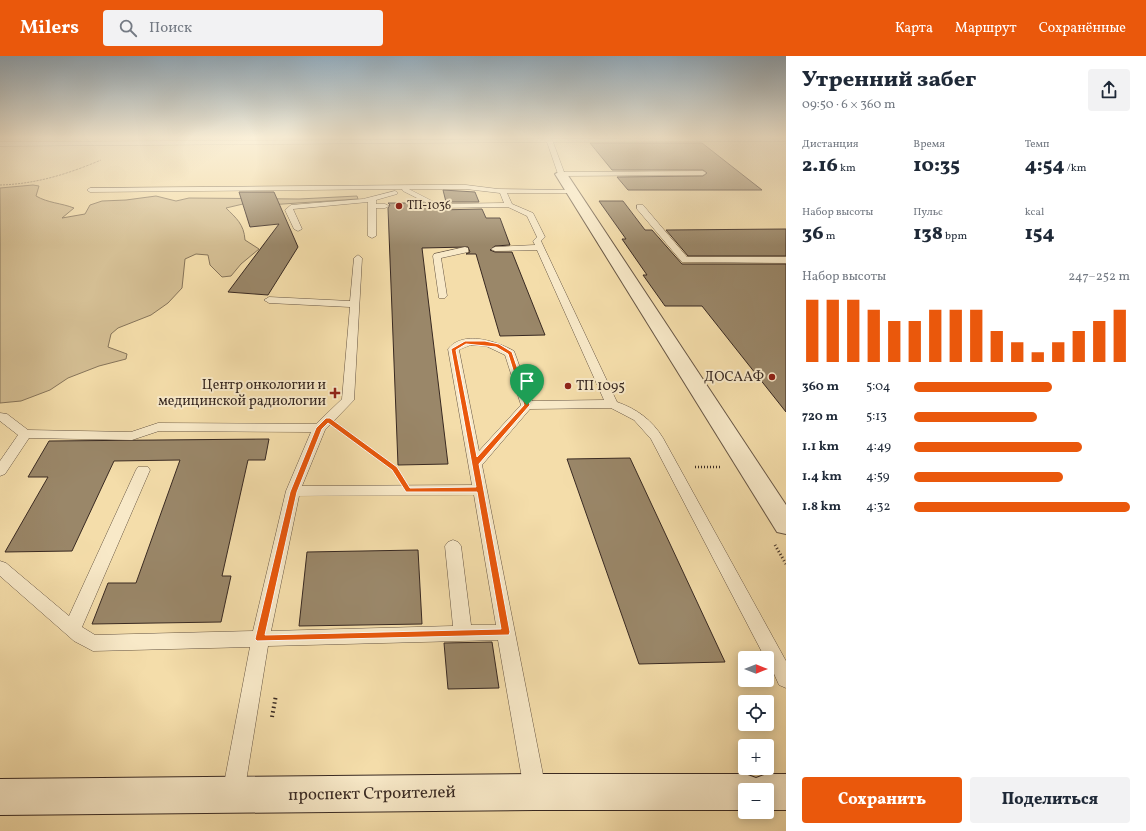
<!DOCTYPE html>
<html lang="ru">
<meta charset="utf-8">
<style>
:root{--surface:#fff;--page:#f2f2f3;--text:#1f2937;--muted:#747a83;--accent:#ea580c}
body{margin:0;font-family:Vollkorn,serif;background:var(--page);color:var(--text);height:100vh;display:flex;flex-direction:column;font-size:15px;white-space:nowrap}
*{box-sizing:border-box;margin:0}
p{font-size:13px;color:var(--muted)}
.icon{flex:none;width:22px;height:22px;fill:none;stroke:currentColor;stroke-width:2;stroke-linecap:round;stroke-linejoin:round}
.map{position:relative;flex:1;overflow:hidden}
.side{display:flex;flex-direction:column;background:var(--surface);width:360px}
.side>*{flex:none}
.needle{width:26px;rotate:90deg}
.buttons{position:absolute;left:738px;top:595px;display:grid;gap:8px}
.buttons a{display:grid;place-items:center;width:36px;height:36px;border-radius:4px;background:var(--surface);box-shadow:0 2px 10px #0003;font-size:20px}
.pin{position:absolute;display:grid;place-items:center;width:34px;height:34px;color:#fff;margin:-41px -17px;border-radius:50% 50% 50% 0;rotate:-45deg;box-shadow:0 0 4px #0007}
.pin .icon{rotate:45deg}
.round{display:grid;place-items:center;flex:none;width:42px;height:42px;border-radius:4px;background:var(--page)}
.headline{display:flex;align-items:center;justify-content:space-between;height:68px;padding:0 16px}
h1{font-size:22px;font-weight:800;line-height:30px}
.stats{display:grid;grid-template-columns:repeat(3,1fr);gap:6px;height:68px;padding:4px 16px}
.stats div{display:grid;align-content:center}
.stats b{font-size:20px;font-weight:800}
.stats small{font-size:11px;font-weight:400}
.stats p{font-size:11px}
.chart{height:112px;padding:8px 16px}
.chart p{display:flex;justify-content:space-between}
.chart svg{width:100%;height:72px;margin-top:4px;stroke:var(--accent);stroke-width:6}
.primary-button{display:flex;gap:8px;margin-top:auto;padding:8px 16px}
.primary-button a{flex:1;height:46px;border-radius:4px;background:var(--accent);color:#fff;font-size:16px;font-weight:800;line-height:46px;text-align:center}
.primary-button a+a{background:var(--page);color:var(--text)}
ul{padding:0 16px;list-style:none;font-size:13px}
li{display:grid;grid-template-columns:64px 48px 1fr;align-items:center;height:30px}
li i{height:10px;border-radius:5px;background:var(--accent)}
header{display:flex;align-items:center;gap:24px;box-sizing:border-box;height:56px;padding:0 20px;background:var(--accent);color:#fff}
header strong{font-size:19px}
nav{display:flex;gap:22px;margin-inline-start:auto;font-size:14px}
.search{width:280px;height:36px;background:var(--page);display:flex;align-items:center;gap:10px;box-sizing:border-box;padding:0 14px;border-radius:4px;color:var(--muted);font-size:15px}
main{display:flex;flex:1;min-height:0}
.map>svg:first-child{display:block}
.green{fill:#d4be93;stroke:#86745a}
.building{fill:#9a8769;stroke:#382922}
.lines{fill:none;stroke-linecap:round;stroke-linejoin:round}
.service-casing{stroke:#675644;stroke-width:1}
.minor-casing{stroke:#675644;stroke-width:2}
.secondary-casing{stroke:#382922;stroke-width:2}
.path-far3{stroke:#382922;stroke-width:1;stroke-dasharray:0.5 1;stroke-linecap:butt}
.path-far2{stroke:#382922;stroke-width:2.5;stroke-dasharray:1 2;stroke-linecap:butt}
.path-far1{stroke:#382922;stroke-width:3;stroke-dasharray:1 2.5;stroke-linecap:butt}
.path{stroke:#382922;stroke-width:4;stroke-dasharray:1.5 3;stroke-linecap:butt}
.service{fill:#f8e9c8;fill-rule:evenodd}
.minor{fill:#f8e9c8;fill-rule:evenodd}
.secondary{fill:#f8e9c8;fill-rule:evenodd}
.route{fill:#ea580c;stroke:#fff;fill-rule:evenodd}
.poi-dot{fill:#8f2418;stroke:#f8e9c8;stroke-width:1.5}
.labels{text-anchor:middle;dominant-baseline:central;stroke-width:4;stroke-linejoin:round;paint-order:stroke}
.far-poi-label{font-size:12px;fill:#382922;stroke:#f8e9c8;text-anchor:start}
.poi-label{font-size:14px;fill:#382922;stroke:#f8e9c8;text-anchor:end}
.near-street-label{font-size:17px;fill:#382922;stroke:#f8e9c8}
</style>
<header>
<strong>Milers</strong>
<div class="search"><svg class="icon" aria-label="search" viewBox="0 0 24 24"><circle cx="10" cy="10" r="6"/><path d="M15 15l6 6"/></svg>Поиск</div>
<nav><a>Карта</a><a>Маршрут</a><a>Сохранённые</a></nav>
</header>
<main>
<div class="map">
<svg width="786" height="775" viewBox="0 0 786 775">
<rect width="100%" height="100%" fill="#f4ddaa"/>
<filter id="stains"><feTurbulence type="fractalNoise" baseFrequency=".005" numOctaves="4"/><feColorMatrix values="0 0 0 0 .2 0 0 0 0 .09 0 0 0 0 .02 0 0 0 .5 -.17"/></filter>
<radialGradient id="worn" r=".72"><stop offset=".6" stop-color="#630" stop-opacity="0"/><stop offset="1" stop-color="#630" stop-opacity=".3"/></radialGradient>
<path class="green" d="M33 129 39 130 36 140C48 147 61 147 74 152L62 162 85 158 90 149 102 145 126 144 156 140 176 145 189 142 299 143 357 140 358 143 268 149 243 148 226 152C236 162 244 168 245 184L259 193 241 208 231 220 222 221 210 209 208 199 196 198 185 203 182 232 168 247 151 259 118 272 111 278 108 291 127 298 126 303 99 310 68 322 50 334 21 345 0 347V132Z"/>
<g class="building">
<polygon points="590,87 702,87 762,134 628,134 617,121 703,120 707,117 703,114 612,114"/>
<polygon points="443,134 475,136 479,146 446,146"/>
<polygon points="239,136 274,136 298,191 268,239 228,236 279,168 250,171"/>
<polygon points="599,145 623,145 645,174 652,174 682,208 786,208 786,356 702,250 665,250 643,219 647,219 622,183 626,183"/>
<polygon points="388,147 424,147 437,154 482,153 486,162 500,162 510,189 495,190 490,194 495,196 512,196 545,279 500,280 476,198 466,198 470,196 468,191 422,192 448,408 398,409 388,152 390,149"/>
<polygon points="786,173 786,200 688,200 666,174"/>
<polygon points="269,383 265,404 248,404 222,520 231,520 221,566 92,568 108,527 136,527 180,404 114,405 72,495 5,496 48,421 28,421 49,385"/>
<polygon points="630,402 725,606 639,608 567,403"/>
<polygon points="418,494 422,568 299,570 307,496"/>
<polygon points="492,586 499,632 448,633 444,587"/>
</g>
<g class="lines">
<defs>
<g id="service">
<polygon points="545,81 551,81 551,83 786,81 786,85 553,86 564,116 703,115 706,117 703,119 561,120 558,118 547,86 0,90 0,86 546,83"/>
<path d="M421 129H466L498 133 573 134V136L571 137H507L512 148 533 157 545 181 541 185 617 346C637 353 652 364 663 382L786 605V632L779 629 767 602H765L651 383 634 364 611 352 530 353 482 409 546 734 543 742 535 745 527 742 524 734 498 584 268 590 244 738 241 746 233 749 225 746 222 738 250 591 93 595 74 585 0 520V505L6 507 69 560 136 414 138 411H148L150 414 82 571 95 579 253 575 286 435 311 376 159 375 132 384 29 382 5 418 0 420V405L18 379 0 365V357L7 358 28 374 131 376 158 367 316 368 342 343 350 251 269 247 264 244 269 241 350 245 354 202 358 199 362 202 354 344 325 374 302 430 472 429 448 293C463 274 496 285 514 295L532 345 604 344 537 194 495 195 491 193 495 191 535 189 533 185 537 181 527 160 508 151 437 152 403 135 402 133 90 136 87 134 90 132ZM409 133H466L500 137 504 147 438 148ZM471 289 486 290 505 299 521 349 479 395 459 294ZM474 439 496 569H471L461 490 458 486 453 484 448 486 445 490 453 570 271 575 299 440Z"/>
<polygon points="395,135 397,136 397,138 376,144 376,148 385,148 389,150 385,152 376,152 376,180 372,182 368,180 368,146 293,153 302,173 298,175 294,173 285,154 291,149 363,143"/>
<polygon points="637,149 643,149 687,201 786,201 786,207 682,206 637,153"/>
<polygon points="465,191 468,192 468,196 441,202 447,240 445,242 439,242 433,200 434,198"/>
</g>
<polygon id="minor" points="561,115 567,118 786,449 786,478 777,476 555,118"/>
<polygon id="secondary" points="535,718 745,718 756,722 767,718 786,718 786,754 767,754 767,734 745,734 745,754 535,754 0,759 0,723"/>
</defs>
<use href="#service" class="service-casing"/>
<use href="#minor" class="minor-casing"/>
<use href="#secondary" class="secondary-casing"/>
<path class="path-far3" d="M0 129C36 128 68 118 101 104"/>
<g class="path-far2">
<polyline points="343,375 395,412 397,416"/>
<polyline points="695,411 722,411"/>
</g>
<polyline class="path-far1" points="775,489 786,508"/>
<polyline class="path" points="272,661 276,639"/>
<use href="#service" class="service"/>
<use href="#minor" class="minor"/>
<use href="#secondary" class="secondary"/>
</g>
<linearGradient id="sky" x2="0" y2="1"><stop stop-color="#93acbd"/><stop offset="0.43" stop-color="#faf0d9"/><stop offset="1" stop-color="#faf0d9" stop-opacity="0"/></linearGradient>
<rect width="786" height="189" fill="url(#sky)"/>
<path class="route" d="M485 285 499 288 512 296 530 349 479 408 510 576 509 579 257 585 255 583 290 436 316 372 326 362H330L397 411 410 432 476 431 451 293 465 285ZM466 288 496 291 508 298 524 349 477 401 456 294ZM328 367 392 414 406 436H477L501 573 265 579 297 436 322 373Z"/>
<g class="poi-dot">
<circle cx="399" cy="150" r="4"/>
<circle cx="772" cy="321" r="4"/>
<circle cx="568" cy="330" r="4"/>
<path d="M333 331h4v4h4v4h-4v4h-4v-4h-4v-4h4z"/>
</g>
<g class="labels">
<g class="far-poi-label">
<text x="407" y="150">ТП-1036</text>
</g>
<g class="poi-label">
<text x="764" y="321">ДОСААФ</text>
<text x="326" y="329">Центр онкологии и<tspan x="326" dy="16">медицинской радиологии</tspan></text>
<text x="576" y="330" text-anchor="start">ТП 1095</text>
</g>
<g class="near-street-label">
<text transform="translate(372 738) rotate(-1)">проспект Строителей</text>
</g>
</g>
<rect width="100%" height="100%" filter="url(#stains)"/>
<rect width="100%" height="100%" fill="url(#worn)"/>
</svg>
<div class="buttons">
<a><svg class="needle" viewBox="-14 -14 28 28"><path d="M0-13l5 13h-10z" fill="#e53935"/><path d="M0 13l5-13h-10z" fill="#747a83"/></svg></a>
<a><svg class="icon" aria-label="locate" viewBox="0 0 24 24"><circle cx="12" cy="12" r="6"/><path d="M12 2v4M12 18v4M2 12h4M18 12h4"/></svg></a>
<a>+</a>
<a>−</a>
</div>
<div class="pin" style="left:527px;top:349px;background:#1e9e55"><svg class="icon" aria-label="arrive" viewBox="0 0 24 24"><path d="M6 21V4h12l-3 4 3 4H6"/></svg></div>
</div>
<section class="side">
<div class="headline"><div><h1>Утренний забег</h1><p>09:50 · 6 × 360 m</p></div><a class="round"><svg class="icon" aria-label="share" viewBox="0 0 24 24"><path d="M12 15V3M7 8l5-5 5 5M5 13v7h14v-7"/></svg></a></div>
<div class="stats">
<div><p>Дистанция</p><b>2.16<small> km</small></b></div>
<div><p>Время</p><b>10:35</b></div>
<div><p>Темп</p><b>4:54<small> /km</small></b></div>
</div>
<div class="stats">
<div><p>Набор высоты</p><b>36<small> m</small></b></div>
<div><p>Пульс</p><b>138<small> bpm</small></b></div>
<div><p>kcal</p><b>154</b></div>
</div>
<div class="chart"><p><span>Набор высоты</span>247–252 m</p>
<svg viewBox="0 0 160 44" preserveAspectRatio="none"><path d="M5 44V6M15 44V6M25 44V6M35 44V12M45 44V19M55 44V19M65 44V12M75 44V12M85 44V12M95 44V25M105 44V32M115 44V38M125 44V32M135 44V25M145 44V19M155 44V12"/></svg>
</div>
<ul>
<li><b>360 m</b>5:04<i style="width:64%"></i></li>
<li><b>720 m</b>5:13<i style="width:57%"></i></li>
<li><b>1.1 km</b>4:49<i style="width:78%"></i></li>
<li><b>1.4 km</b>4:59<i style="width:69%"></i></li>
<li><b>1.8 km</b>4:32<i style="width:100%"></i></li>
</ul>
<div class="primary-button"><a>Сохранить</a><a>Поделиться</a></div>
</section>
</main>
